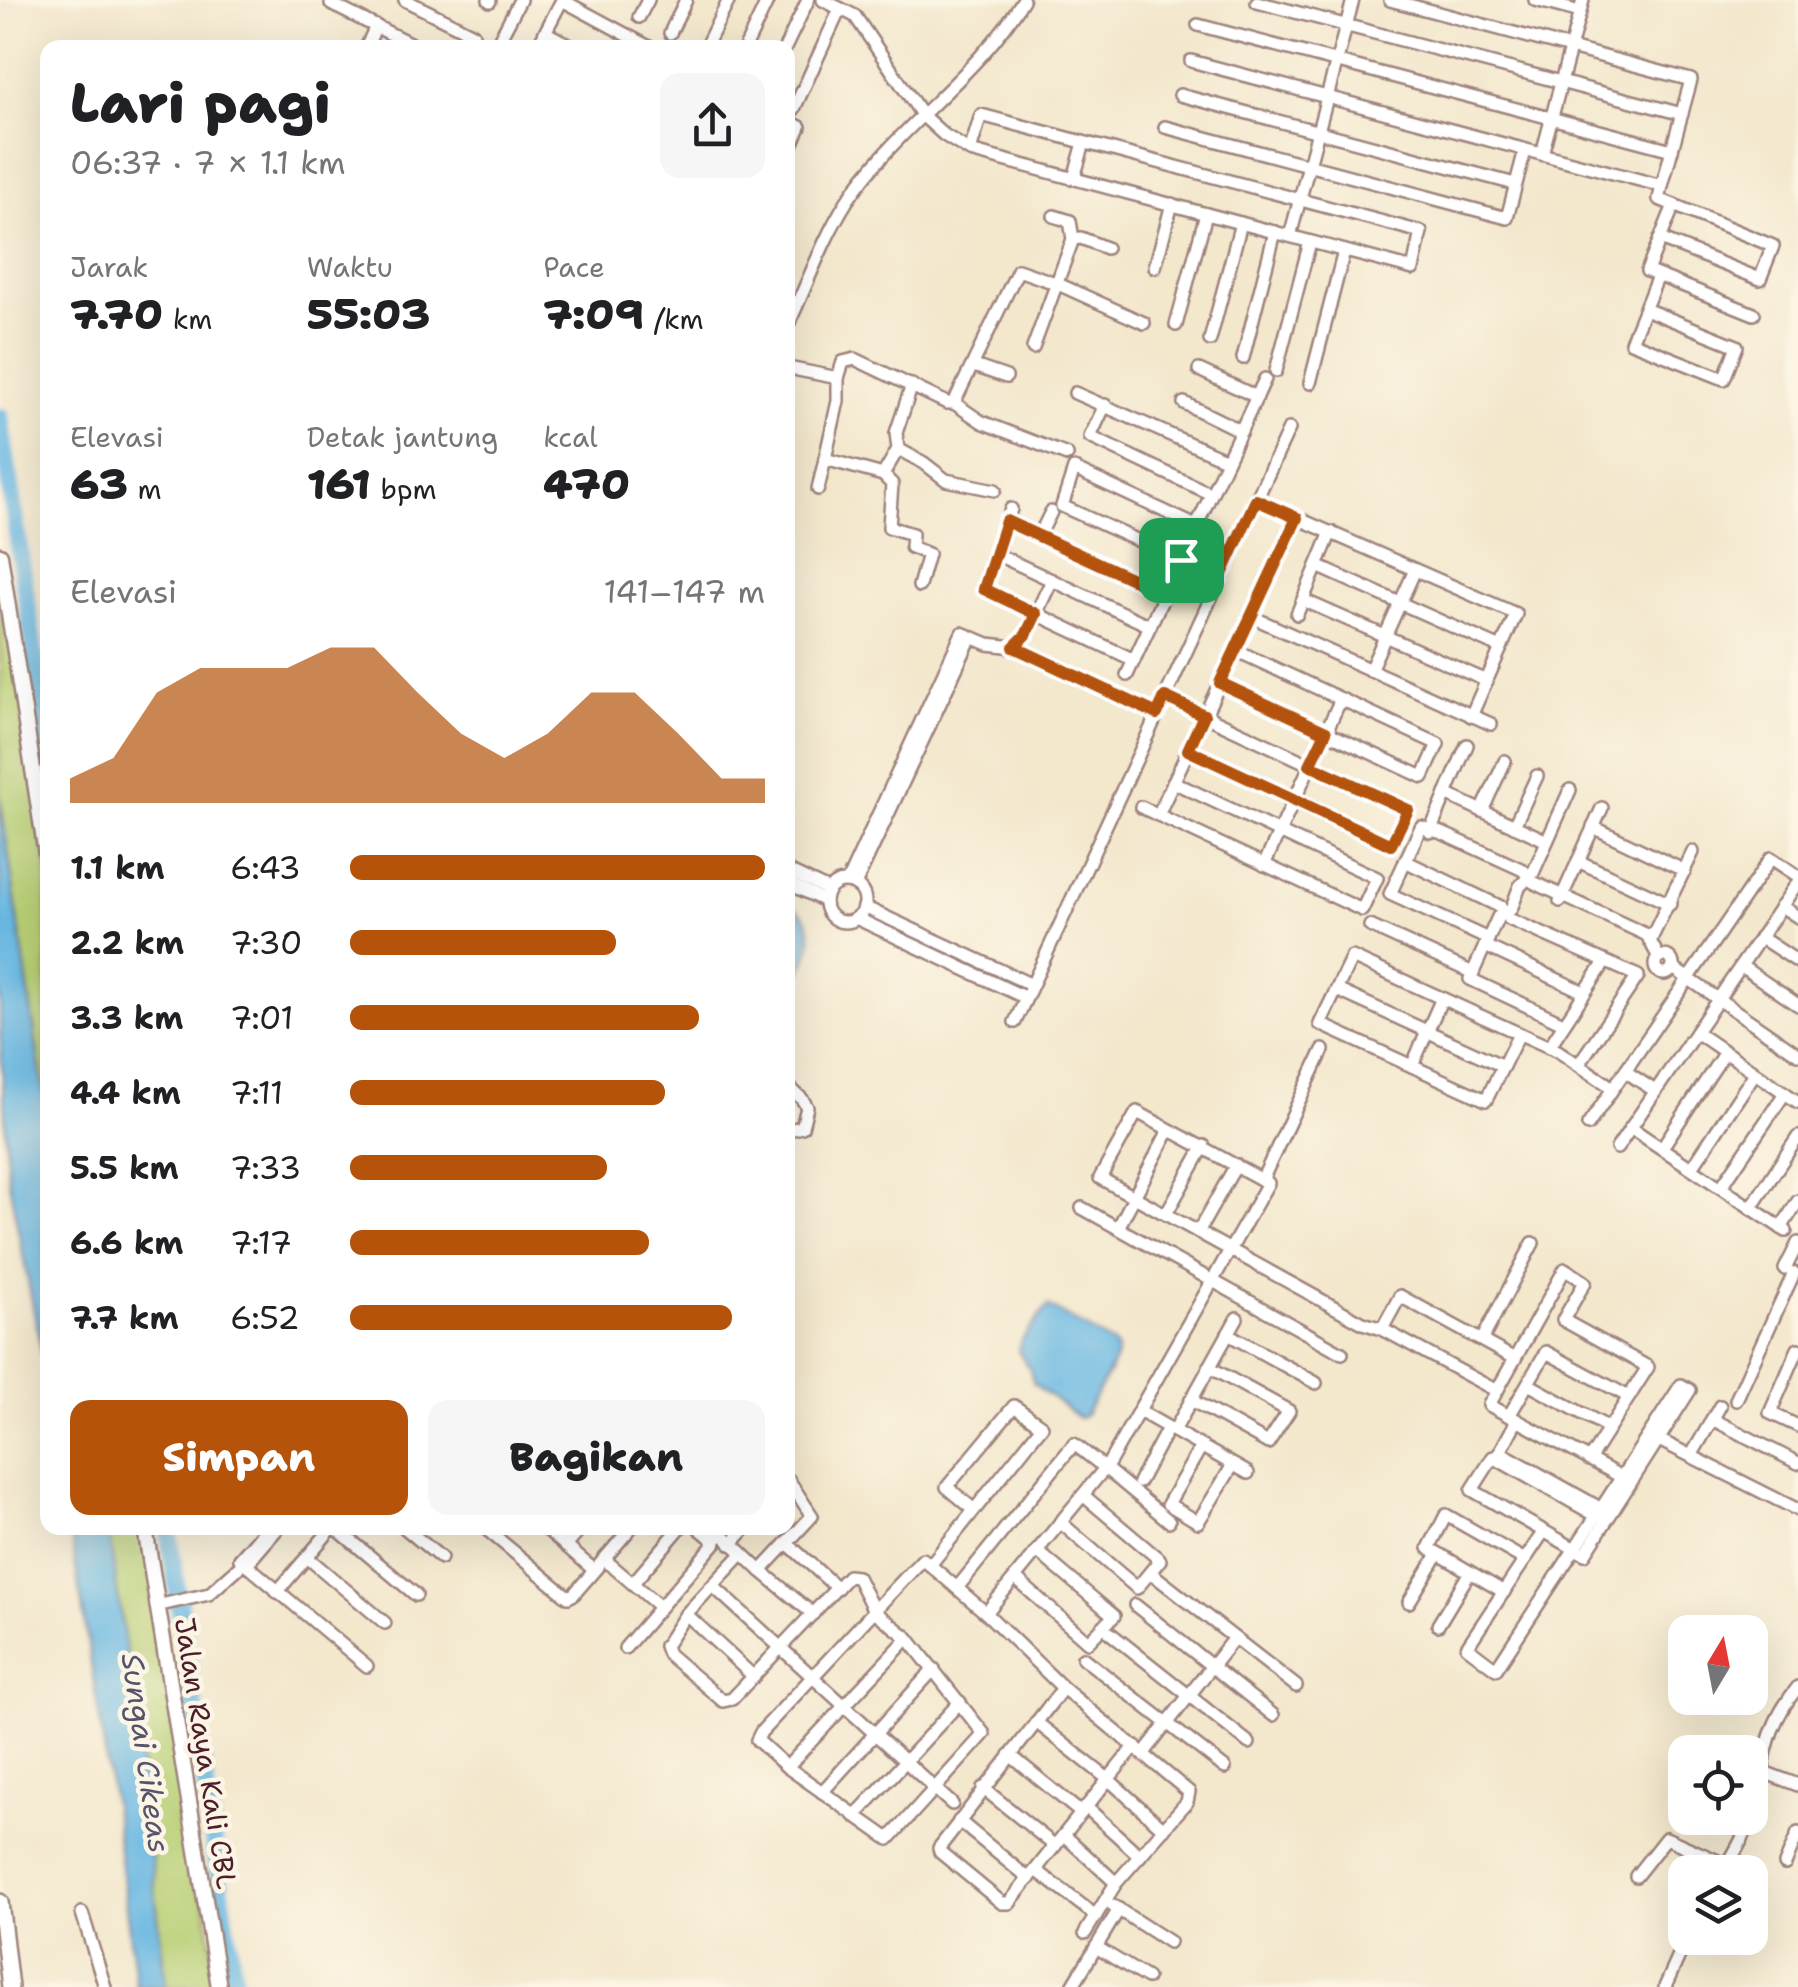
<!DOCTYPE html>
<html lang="id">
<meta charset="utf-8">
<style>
:root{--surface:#fff;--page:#f6f6f6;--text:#202124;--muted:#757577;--accent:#b45309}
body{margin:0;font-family:"Shantell Sans",sans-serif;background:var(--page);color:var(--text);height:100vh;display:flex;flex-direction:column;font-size:38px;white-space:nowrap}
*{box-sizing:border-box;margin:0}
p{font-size:32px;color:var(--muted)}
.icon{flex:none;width:55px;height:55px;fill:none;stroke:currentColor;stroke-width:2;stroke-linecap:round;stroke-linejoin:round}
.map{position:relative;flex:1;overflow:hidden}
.sheet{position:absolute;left:40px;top:40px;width:755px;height:1495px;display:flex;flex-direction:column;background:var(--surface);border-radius:20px;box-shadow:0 10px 40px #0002}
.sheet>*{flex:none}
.needle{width:65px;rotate:10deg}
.fabs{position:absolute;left:1668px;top:1615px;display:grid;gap:20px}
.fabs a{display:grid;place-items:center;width:100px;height:100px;border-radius:20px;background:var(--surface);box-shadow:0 10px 40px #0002;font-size:50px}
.pin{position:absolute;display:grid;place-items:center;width:85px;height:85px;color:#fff;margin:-42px;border-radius:20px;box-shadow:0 5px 15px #0006}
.round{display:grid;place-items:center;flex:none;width:105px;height:105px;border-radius:20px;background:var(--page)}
.head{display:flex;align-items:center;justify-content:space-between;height:170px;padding:0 30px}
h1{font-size:55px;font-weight:800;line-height:75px}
.stats{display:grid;grid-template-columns:repeat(3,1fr);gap:15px;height:170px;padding:10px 30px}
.stats div{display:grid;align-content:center}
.stats b{font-size:42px;font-weight:800}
.stats small{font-size:28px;font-weight:400}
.stats p{font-size:28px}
.chart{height:280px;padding:20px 30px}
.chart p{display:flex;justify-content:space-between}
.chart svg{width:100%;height:180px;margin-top:10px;fill:var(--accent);opacity:.7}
.primary-button{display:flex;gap:20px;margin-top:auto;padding:20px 30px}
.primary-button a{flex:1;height:115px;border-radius:20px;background:var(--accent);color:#fff;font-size:40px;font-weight:800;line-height:115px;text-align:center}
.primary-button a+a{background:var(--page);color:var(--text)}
ul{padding:0 30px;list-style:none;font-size:32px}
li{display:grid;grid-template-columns:160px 120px 1fr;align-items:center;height:75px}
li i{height:25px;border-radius:12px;background:var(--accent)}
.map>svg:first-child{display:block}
.green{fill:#b8cf74;stroke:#817750;stroke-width:2.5}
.water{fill:#67b7e2;stroke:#586b86;stroke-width:2.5}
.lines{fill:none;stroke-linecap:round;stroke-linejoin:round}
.river{stroke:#67b7e2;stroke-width:18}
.minor-casing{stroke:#9e837c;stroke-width:16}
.major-casing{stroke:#9e837c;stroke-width:19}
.highway-casing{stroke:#9e837c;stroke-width:20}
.minor{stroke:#fff;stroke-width:11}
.major{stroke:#fff;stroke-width:14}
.highway{stroke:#fff;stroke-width:15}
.route-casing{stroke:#fff;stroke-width:20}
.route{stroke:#b45309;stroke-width:12}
.labels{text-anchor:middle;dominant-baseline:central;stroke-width:9;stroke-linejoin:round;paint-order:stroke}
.street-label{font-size:28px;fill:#4a1f2b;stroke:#fcf5e5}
.water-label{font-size:30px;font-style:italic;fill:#54546b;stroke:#fcf5e5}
</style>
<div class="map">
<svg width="1798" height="1987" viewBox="0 0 1798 1987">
<rect width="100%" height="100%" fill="#fcf5e5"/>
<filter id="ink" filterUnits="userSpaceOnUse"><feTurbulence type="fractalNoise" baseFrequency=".01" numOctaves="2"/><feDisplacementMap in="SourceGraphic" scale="20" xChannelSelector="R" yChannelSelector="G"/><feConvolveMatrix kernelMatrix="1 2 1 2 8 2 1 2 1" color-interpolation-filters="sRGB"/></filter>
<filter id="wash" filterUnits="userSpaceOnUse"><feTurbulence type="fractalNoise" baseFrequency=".0048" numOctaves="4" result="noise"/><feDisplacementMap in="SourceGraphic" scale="40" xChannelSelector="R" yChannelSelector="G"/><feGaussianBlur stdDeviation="2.25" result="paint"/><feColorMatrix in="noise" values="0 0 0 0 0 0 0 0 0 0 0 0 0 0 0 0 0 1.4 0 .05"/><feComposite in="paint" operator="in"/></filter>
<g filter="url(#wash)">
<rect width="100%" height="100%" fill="#f3e7cc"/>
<g class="green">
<polygon points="0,555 47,867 47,1117 0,797"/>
<polygon points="108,1528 147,1528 218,1987 166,1987"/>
</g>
<g class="water">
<polygon points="0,797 47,1117 47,1378 8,1178 0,1030"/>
<path d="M788 904C826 923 809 954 796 982L791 983 788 980Z"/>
<polygon points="1048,1306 1113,1344 1117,1350 1116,1359 1084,1416 1079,1418 1033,1383 1030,1370 1018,1351 1021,1341"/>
<polygon points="70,1528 108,1528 135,1712 166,1987 136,1987 115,1819"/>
</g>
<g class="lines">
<g class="river">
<polyline points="0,417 48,746"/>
<polyline points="168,1528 235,1987"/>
</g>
</g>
</g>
<g filter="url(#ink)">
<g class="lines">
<defs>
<g id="minor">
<polyline points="333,0 331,4 419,48"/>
<polyline points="405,0 473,34"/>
<polyline points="489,0 490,1"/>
<polyline points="823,0 855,16 922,115 944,135 970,151 1413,269 1421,232 981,115 970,151"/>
<polyline points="1535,0 1580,12"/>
<polyline points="1257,2 1682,114"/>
<polyline points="639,17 648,0"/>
<polyline points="1198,25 1672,150"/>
<polyline points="545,32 575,48"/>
<polyline points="670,33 686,0"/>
<polyline points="366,48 376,26"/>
<polyline points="495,48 520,0"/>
<polyline points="537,48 562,0 651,48"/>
<polyline points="705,48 729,0"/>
<polyline points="745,48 768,0"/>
<polyline points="785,48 808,0"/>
<polyline points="1191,61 1662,186 1691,80 1390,0"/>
<polyline points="1180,95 1515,184"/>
<polyline points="794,109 840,9"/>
<polyline points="788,121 800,127 788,154"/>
<polyline points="1165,127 1507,218 1525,150"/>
<polyline points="1542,154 1583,0"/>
<polyline points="1074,178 1084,143"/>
<polyline points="1674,205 1647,271 1754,314"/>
<polyline points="1054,216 1070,221 1073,239"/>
<polyline points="1290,236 1353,0"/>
<polyline points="1660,239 1760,279 1773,246 1659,199 1662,186"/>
<polyline points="1155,267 1172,204"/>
<polyline points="1645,309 1737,346 1724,379 1631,342 1658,276"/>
<path d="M788 325C807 285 823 239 847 201 897 126 977 77 1023 0"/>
<polyline points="1176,325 1206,214"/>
<polyline points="1210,340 1241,223"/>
<polyline points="1033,348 1073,239 1081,238 1106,248"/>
<polyline points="1243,358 1275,232"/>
<polyline points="974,366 1006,377"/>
<polyline points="788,368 838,378 843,362 855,359 947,403 954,403 1018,270 1058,284 1144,323"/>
<polyline points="1199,370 1257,397"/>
<polyline points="1276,371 1310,242"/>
<polyline points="838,378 838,401 825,459 883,475"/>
<polyline points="1310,383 1344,251"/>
<polyline points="912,385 896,433 898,449 883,475 892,484 889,527 912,534 911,547 928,554 919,586"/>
<polyline points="1075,393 1227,460"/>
<polyline points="954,403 982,422 1067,455"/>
<polyline points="1184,403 1241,431"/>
<polyline points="1105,405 1090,437 1211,494"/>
<polyline points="898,449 924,463 946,480 995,490"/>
<polyline points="818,489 825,459"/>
<polyline points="1256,500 1516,614 1471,716"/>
<polyline points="1011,509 984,589 1134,660"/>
<polyline points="1007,521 1165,594"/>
<polyline points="1196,526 1074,469 1062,506 1220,578"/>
<polyline points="1039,536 1051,512"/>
<polyline points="996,554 1150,626"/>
<polyline points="1317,566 1501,648"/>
<polyline points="1303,600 1487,681"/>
<polyline points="1297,614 1331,532"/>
<polyline points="1250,616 1491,724"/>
<polyline points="1014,647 1157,714"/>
<polyline points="1370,670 1415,570"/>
<polyline points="1127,675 1265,379"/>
<polyline points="1220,683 1423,777 1438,744 1235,650"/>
<polyline points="1165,697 1407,810 1391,845 1189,750"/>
<polyline points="1446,794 1547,841"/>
<polyline points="1141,807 1362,910 1377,878 1173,782"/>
<polyline points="1482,811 1505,761"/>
<polyline points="1158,815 1297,518"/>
<polyline points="1514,826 1537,776"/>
<polyline points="1593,827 1685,871"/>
<polyline points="1430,832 1467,745"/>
<polyline points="1405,861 1501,907 1509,919 1638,976 1579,1064"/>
<polyline points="1578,861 1670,904"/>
<polyline points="1264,865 1341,699"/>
<polyline points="788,871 828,890"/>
<polyline points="847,882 962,633 988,644 1014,647 1026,635 1052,580"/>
<circle cx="845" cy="902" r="20"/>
<polyline points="788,883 825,901"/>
<polyline points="855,885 971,637"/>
<polyline points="1560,901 1602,808"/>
<polyline points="1781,906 1798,917"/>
<polyline points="864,907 1032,985"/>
<polyline points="856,918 1026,998"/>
<polyline points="1370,926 1473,973"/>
<polyline points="1760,937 1798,962"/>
<polyline points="1488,939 1390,894 1421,827 1442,833 1523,870 1533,882 1647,935 1659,958"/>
<polyline points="1650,941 1693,852"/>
<polyline points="1485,946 1584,992"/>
<circle cx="1664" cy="965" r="9"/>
<polyline points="1741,966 1798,1005"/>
<polyline points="1673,968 1798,1054"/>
<polyline points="1337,990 1503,1066"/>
<polyline points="1015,1022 1289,429"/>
<polyline points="1563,1023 1470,979 1498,917 1511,909 1520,886 1533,873 1570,790"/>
<polyline points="1696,1032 1798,1102"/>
<path d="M1519 1034 1486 1100 1320 1024 1352 957C1421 989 1489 1020 1558 1051L1613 1088"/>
<polyline points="1549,1047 1605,962"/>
<polyline points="1412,1066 1442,998"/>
<polyline points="1625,1071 1655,1091"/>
<polyline points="788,1086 802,1099 807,1107 802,1127 788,1130"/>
<polyline points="1588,1125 1771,858 1798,876"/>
<polyline points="1631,1128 1786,1231"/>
<polyline points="1665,1143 1725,1052"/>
<polyline points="1617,1148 1798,882"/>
<polyline points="1695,1163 1755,1073"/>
<polyline points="1262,1180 1323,1050"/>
<polyline points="1724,1183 1785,1093"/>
<polyline points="1082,1208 1342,1353"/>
<polyline points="1751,1208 1798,1137"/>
<polyline points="1166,1214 1204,1146"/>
<polyline points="1118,1228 1169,1130"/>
<polyline points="1781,1228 1798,1201"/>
<polyline points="1198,1232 1236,1165"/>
<polyline points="1785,1269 1798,1243"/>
<polyline points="1382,1329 1400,1296 1515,1359"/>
<polyline points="1228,1334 1316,1383"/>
<polyline points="1482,1340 1533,1243"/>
<polyline points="1798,1349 1770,1413 1798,1426"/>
<polyline points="1528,1384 1609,1428"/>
<polyline points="1191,1400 1268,1443 1289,1411 1209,1367"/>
<polyline points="1736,1400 1794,1273"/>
<polyline points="1139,1411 1248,1473"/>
<polyline points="1509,1416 1546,1352 1629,1397"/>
<polyline points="1712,1419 1798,1463"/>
<polyline points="1517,1420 1500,1452 1607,1512"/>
<polyline points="1174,1431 1237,1318"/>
<polyline points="1659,1440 1798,1510"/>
<polyline points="1201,1447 1168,1504 1198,1522 1233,1465"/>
<polyline points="1691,1456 1720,1406"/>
<polyline points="1589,1460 1648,1367 1563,1320 1585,1282 1565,1269 1489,1405 1627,1480"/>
<path d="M1109 1463 1268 1183 1137 1112 1100 1178C1188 1226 1275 1275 1363 1323L1382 1329 1497 1391"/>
<polyline points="1105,1468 1169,1521"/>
<polyline points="1139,1482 1168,1428"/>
<polyline points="1060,1522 1137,1588 1160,1560 1083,1495"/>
<polyline points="336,1528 416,1595"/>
<polyline points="405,1528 441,1558"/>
<polyline points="485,1528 568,1597 574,1594 631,1528"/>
<polyline points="545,1528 594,1570"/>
<polyline points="716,1528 761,1571 812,1516 788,1479"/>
<path d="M1544 1531 1467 1647 1496 1669C1558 1575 1620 1480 1681 1385L1690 1390 1585 1554 1575 1549 1472 1490 1493 1457 1597 1516"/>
<polyline points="787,1543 837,1588"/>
<polyline points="731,1544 746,1528"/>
<polyline points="566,1546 582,1528"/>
<polyline points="741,1555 686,1614 665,1646 668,1654 723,1701 732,1699 848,1576 857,1577 874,1611 923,1559 986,1613 1063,1688 1189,1792 1187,1802 1116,1883 1085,1933"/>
<polyline points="307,1557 385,1623"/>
<polyline points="240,1559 367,1666"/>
<polyline points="240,1559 267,1528"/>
<polyline points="604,1559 660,1607"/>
<polyline points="247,1564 278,1528"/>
<polyline points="930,1565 1042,1426 1014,1406 947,1487 973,1509"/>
<polyline points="761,1571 813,1614"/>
<polyline points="1155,1576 1296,1686"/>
<polyline points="1015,1578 1088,1642 1114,1616 1037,1551"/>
<polyline points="633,1583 680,1528"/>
<polyline points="713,1586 952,1804"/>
<polyline points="957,1588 1074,1444 1105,1468 986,1613"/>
<polyline points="277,1592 332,1528"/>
<polyline points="1504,1592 1429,1548 1446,1515 1525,1560"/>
<polyline points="1409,1602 1438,1554"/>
<polyline points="1135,1605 1273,1715"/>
<polyline points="156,1606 209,1594 238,1568"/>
<polygon points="874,1611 908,1638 984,1734 889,1839 787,1767 757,1740 761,1732"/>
<polyline points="686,1614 754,1677"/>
<polyline points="1438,1625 1470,1572"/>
<polyline points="1110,1633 1249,1743"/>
<polyline points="625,1648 716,1542 699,1528"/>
<polyline points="1083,1658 1225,1768"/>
<polyline points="1063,1688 939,1848 940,1852 1002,1903 1009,1903 1135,1746"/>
<polyline points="1036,1722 1108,1779 1164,1829"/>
<polyline points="1144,1753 1234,1638"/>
<polyline points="1010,1755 1081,1813"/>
<polyline points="787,1767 908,1638"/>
<polyline points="1761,1771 1798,1785"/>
<polyline points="983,1788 1055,1846"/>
<polyline points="822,1792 934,1669"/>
<polyline points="1086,1807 1140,1856"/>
<polyline points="855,1816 960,1702"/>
<polyline points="959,1821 1029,1879"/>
<polyline points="1064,1835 1116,1883"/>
<polyline points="1785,1864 1798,1833"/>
<polyline points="1036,1870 1096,1916"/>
<path d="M1723 1872C1733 1855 1745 1837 1751 1817 1767 1765 1760 1733 1798 1687"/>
<polyline points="1636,1876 1666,1838 1727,1865"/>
<polyline points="1113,1906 1169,1942"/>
<polyline points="82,1913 105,1987"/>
<polyline points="1096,1947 1147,1978"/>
<polyline points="1072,1987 1119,1909"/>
<polyline points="1665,1987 1687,1938"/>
</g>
<g id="major">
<polyline points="0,555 48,867"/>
<polyline points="145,1528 219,1987"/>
</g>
<polyline id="highway" points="0,1902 10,1987"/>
</defs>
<use href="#minor" class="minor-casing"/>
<use href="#major" class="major-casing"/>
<use href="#highway" class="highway-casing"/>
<use href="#minor" class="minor"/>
<use href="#major" class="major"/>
<use href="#highway" class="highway"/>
</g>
</g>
<g class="lines" filter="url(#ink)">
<defs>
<polygon id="route" points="1256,500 1297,518 1220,683 1326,732 1310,765 1408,810 1391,845 1188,750 1204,715 1165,697 1157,714 1014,647 1026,635 1036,614 984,589 1006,521 1165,594 1181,560 1220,578"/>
</defs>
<use href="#route" class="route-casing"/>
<use href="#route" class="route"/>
</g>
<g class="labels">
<g class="street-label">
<text transform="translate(206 1753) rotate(81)">Jalan Raya Kali CBL</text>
</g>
<g class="water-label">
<text transform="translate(146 1753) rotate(82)">Sungai Cikeas</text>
</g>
</g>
</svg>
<div class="fabs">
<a><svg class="needle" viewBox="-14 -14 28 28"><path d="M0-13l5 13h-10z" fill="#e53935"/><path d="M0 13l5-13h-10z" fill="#757577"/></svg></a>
<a><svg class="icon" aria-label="locate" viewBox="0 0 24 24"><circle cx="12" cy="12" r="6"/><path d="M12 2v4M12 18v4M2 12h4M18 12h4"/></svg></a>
<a><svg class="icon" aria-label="layers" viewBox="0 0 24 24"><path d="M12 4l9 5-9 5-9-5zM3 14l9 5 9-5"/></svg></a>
</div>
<div class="pin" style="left:1181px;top:560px;background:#1e9e55"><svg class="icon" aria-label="arrive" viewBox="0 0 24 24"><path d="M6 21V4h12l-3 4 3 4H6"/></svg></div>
<section class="sheet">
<div class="head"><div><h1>Lari pagi</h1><p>06:37 · 7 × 1.1 km</p></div><a class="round"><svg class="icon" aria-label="share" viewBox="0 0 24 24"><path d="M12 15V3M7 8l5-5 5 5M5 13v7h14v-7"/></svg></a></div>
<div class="stats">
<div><p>Jarak</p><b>7.70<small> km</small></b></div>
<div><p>Waktu</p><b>55:03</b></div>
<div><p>Pace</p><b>7:09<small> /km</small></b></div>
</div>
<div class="stats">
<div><p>Elevasi</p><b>63<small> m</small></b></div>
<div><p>Detak jantung</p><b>161<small> bpm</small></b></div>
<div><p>kcal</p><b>470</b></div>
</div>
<div class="chart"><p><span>Elevasi</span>141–147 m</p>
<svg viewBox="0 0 160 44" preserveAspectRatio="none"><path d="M0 44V38L10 33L20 17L30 11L40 11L50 11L60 6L70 6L80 17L90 27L100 33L110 27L120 17L130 17L140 27L150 38L160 38V44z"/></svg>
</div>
<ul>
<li><b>1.1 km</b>6:43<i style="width:100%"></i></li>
<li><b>2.2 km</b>7:30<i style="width:64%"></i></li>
<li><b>3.3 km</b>7:01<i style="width:84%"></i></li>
<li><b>4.4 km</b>7:11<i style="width:76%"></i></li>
<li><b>5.5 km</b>7:33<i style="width:62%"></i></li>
<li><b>6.6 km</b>7:17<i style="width:72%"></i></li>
<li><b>7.7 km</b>6:52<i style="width:92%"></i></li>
</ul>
<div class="primary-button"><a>Simpan</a><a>Bagikan</a></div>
</section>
</div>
